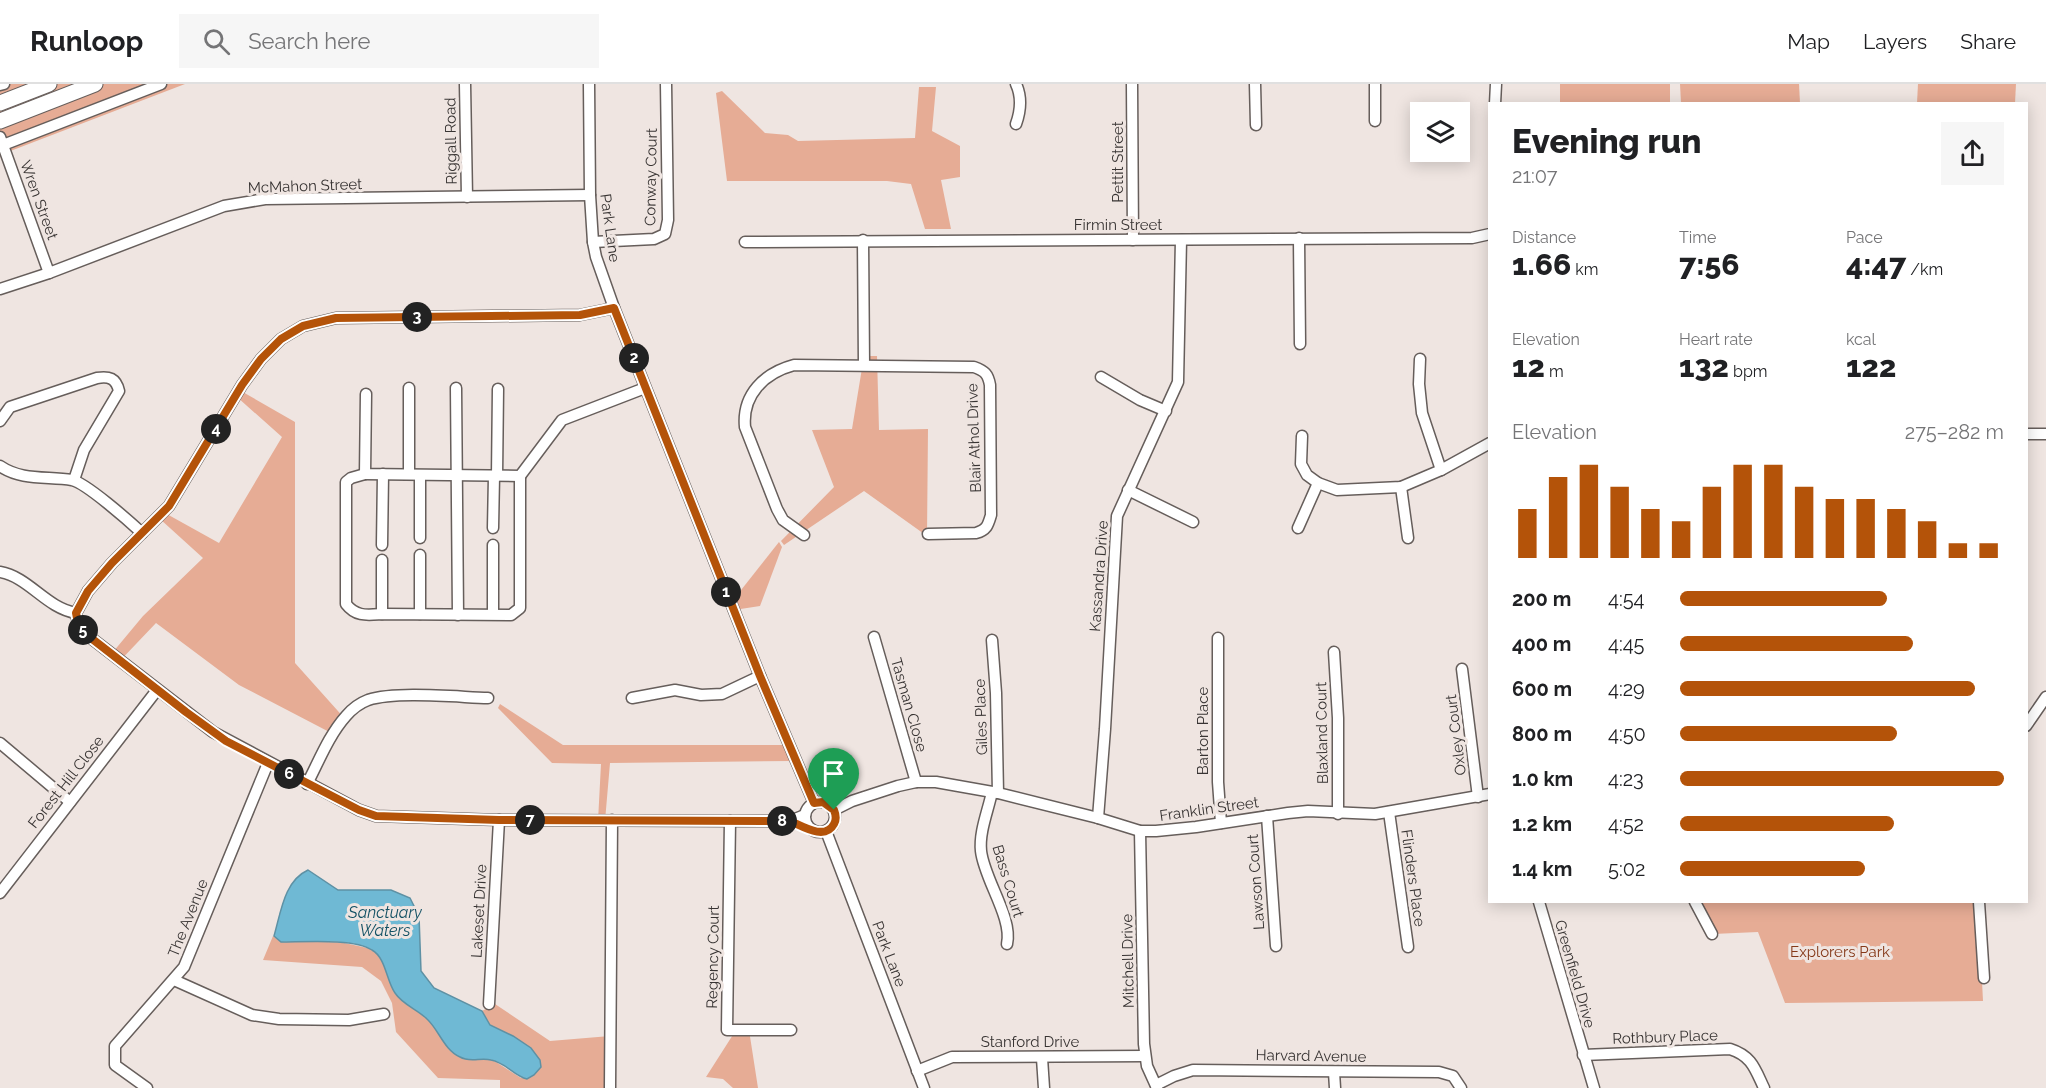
<!DOCTYPE html>
<meta charset="utf-8">
<style>
:root{--surface:#fff;--page:#f6f6f6;--text:#202124;--muted:#757577;--line:#e0e0e0;--accent:#b45309}
body{margin:0;font-family:Raleway,sans-serif;background:var(--page);color:var(--text);height:100vh;display:flex;flex-direction:column;font-size:22px;white-space:nowrap}
*{box-sizing:border-box;margin:0}
p{font-size:20px;color:var(--muted)}
.icon{flex:none;width:33px;height:33px;fill:none;stroke:currentColor;stroke-width:2;stroke-linecap:round;stroke-linejoin:round}
.map{position:relative;flex:1;overflow:hidden}
.side{position:absolute;left:1488px;top:18px;width:540px;height:801px;display:flex;flex-direction:column;background:var(--surface);border-radius:0px;box-shadow:0 3px 15px #0003}
.side>*{flex:none}
.tools{position:absolute;left:1410px;top:18px;display:grid;gap:12px}
.tools a{display:grid;place-items:center;width:60px;height:60px;border-radius:0px;background:var(--surface);box-shadow:0 3px 15px #0003;font-size:30px}
.pin{position:absolute;display:grid;place-items:center;width:51px;height:51px;color:#fff;margin:-62px -26px;border-radius:50% 50% 50% 0;rotate:-45deg;box-shadow:0 0 6px #0007}
.pin .icon{rotate:45deg}
.km{position:absolute;width:30px;height:30px;margin:-15px;border-radius:50%;background:#222;color:#fff;font-size:16px;line-height:30px;text-align:center}
.round{display:grid;place-items:center;flex:none;width:63px;height:63px;border-radius:0px;background:var(--page)}
.headline{display:flex;align-items:center;justify-content:space-between;height:102px;padding:0 24px}
h1{font-size:33px;font-weight:800;line-height:45px}
.metrics{display:grid;grid-template-columns:repeat(3,1fr);gap:9px;height:102px;padding:6px 24px}
.metrics div{display:grid;align-content:center}
.metrics b{font-size:30px;font-weight:800}
.metrics small{font-size:16px;font-weight:400}
.metrics p{font-size:16px}
.chart{height:168px;padding:12px 24px}
.chart p{display:flex;justify-content:space-between}
.chart svg{width:100%;height:108px;margin-top:6px;stroke:var(--accent);stroke-width:6}
ul{padding:0 24px;list-style:none;font-size:20px}
li{display:grid;grid-template-columns:96px 72px 1fr;align-items:center;height:45px}
li i{height:15px;border-radius:8px;background:var(--accent)}
header{display:flex;align-items:center;gap:36px;box-sizing:border-box;height:84px;padding:0 30px;background:var(--surface);border-bottom:2px solid var(--line)}
header strong{font-size:28px}
nav{display:flex;gap:33px;margin-inline-start:auto;font-size:21px}
.search{width:420px;height:54px;background:var(--page);display:flex;align-items:center;gap:15px;box-sizing:border-box;padding:0 21px;border-radius:0px;color:var(--muted);font-size:22px}
.map>svg:first-child{display:block}
.green{fill:#e6ac95}
.water{fill:#6fb9d4;stroke:#5e91a4;stroke-width:1.5}
.lines{fill:none;stroke-linecap:round;stroke-linejoin:round}
.minor-casing{stroke:#665e5b;stroke-width:13}
.highway-casing{stroke:#665e5b;stroke-width:17}
.minor{stroke:#fff;stroke-width:10}
.highway{stroke:#fff;stroke-width:15}
.route-casing{stroke:#fff;stroke-width:12}
.route{stroke:#b45309;stroke-width:8}
.labels{text-anchor:middle;dominant-baseline:central;stroke-width:6;stroke-linejoin:round;paint-order:stroke}
.street-label{font-size:15px;fill:#383433;stroke:#efe5e1}
.park-label{font-size:15px;fill:#853919;stroke:#efe5e1}
.water-label{font-size:16px;font-style:italic;fill:#135164;stroke:#efe5e1}
</style>
<header>
<strong>Runloop</strong>
<div class="search"><svg class="icon" aria-label="search" viewBox="0 0 24 24"><circle cx="10" cy="10" r="6"/><path d="M15 15l6 6"/></svg>Search here</div>
<nav><a>Map</a><a>Layers</a><a>Share</a></nav>
</header>
<div class="map">
<svg width="2046" height="1004" viewBox="0 0 2046 1004">
<rect width="100%" height="100%" fill="#efe5e1"/>
<g class="green">
<polygon points="0,0 185,0 0,71"/>
<rect x="1560" y="0" width="110" height="19"/>
<polygon points="1680,0 1799,0 1800,19 1681,19"/>
<polygon points="1918,0 2016,0 2015,19 1917,19"/>
<polygon points="919,3 936,3 932,47 960,62 960,93 941,96 951,145 925,145 911,100 887,97 727,97 716,9 722,7 765,49 788,51 798,57 915,54"/>
<polygon points="864,272 877,272 879,346 928,345 927,452 864,407 784,461 781,457 834,403 812,346 852,345"/>
<polygon points="241,307 295,338 295,579 346,636 337,652 239,601 156,539 116,581 108,574 143,532 203,474 160,435 165,429 219,459 282,353 237,313"/>
<polygon points="779,458 782,463 760,522 734,526 730,520"/>
<polygon points="500,620 563,661 785,661 792,677 610,679 605,737 598,737 601,680 552,679 498,624"/>
<polygon points="1696,818 1978,818 1983,917 1785,919 1758,848 1713,850"/>
<polygon points="273,852 281,858 340,858 372,865 383,877 395,910 429,936 459,973 493,976 521,994 534,991 539,975 531,964 490,941 482,927 495,920 550,957 610,952 610,1004 500,1004 500,996 438,994 396,948 392,919 381,897 362,883 263,876"/>
<polygon points="736,946 749,946 758,1004 733,1004 723,995 706,993"/>
</g>
<path class="water" d="M308 786 338 806H391L410 814 419 832 421 887 434 904 482 927 490 941 513 952 531 964 540 976 541 983 534 991 527 995C514 992 505 978 491 976 481 973 470 979 460 973 444 966 439 946 427 935 417 925 403 921 395 909 386 896 386 874 372 866 354 854 303 858 281 858L274 852C281 828 284 797 308 786Z"/>
<g class="lines">
<defs>
<g id="minor">
<polyline points="465,0 467,113"/>
<polyline points="589,0 590,111 593,158 596,173 614,224 760,592 814,719"/>
<path d="M1016 0C1022 13 1021 26 1016 40"/>
<polyline points="1132,0 1133,156"/>
<polyline points="1255,0 1256,41"/>
<polyline points="1375,0 1375,37"/>
<polyline points="0,1 4,0"/>
<polyline points="1495,20 1496,0"/>
<polyline points="0,53 49,189"/>
<polyline points="3,61 161,0"/>
<polyline points="1299,154 1300,260"/>
<polyline points="863,156 864,281"/>
<polyline points="593,158 654,155 665,150 668,136 666,0"/>
<polyline points="745,158 1472,154 1490,150"/>
<polyline points="0,205 49,189 224,122 265,115 590,111"/>
<polyline points="1420,275 1419,300 1422,329 1441,386"/>
<polyline points="1101,293 1140,316 1166,327"/>
<polyline points="456,304 458,531"/>
<polyline points="366,310 365,390 520,392 562,336 645,304"/>
<path d="M0 337 10 323 97 294C109 292 116 294 119 307L84 366 74 396"/>
<polyline points="2026,350 2046,350"/>
<polyline points="1302,352 1301,380 1307,391 1318,399 1337,406 1401,403 1441,386 1490,359"/>
<path d="M0 382C22 397 47 392 72 396 86 399 129 437 142 449"/>
<path d="M365 390 351 394 346 398V520C356 533 367 531 382 530L511 531 520 524V392"/>
<polyline points="409,390 409,304"/>
<polyline points="497,392 498,305"/>
<polyline points="1401,403 1408,454"/>
<polyline points="1128,406 1193,438"/>
<polyline points="493,444 494,392"/>
<polyline points="1298,444 1318,399"/>
<path d="M804 451 783 436 777 425 745 343C742 311 764 289 794 281L974 283C985 287 988 290 990 301L991 431C988 441 987 446 976 449L928 450"/>
<polyline points="420,454 420,392"/>
<polyline points="382,461 383,390"/>
<path d="M0 488C29 493 46 524 76 529"/>
<polyline points="76,529 78,539 91,554 213,648 359,726 376,732 499,736 730,737 790,737 805,731"/>
<polyline points="76,529 88,507 112,479 169,422 242,301 261,275 281,255 303,242 336,234 580,231 614,224"/>
<polyline points="382,530 382,476"/>
<polyline points="420,530 420,471"/>
<polyline points="493,530 493,461"/>
<polyline points="874,553 916,698"/>
<polyline points="1218,554 1218,698 1221,739"/>
<polyline points="992,556 996,609 998,709"/>
<polyline points="1334,568 1338,634 1338,730"/>
<polyline points="1462,585 1478,713"/>
<polyline points="632,614 675,606 701,611 722,610 760,592"/>
<polyline points="2026,642 2046,613"/>
<polyline points="0,659 70,718"/>
<path d="M307 700C319 677 329 651 346 632 352 625 360 619 368 616 397 607 456 613 488 614"/>
<path d="M992 708C988 727 979 748 981 767 984 795 1013 834 1007 860"/>
<circle cx="820" cy="733" r="15"/>
<polyline points="834,726 852,717 898,702 916,698 936,698 998,709 1098,734 1140,747 1156,747 1196,743 1288,729 1308,727 1375,730 1490,710"/>
<polyline points="1389,728 1408,863"/>
<polyline points="1267,732 1276,862"/>
<polyline points="1098,734 1105,645 1117,432 1178,298 1181,156"/>
<polyline points="730,737 727,946 791,946"/>
<polyline points="826,747 924,1004"/>
<polyline points="1140,747 1144,960 1147,982 1157,1004"/>
<polyline points="0,809 157,606"/>
<polyline points="1539,818 1594,1004"/>
<polyline points="1695,818 1712,850"/>
<polyline points="1979,818 1984,894"/>
<polyline points="174,896 252,931 279,935 349,936 384,930"/>
<polyline points="489,920 499,736"/>
<path d="M1583 971 1730 965C1752 972 1755 985 1764 1004"/>
<polyline points="1042,974 1044,1004"/>
<polyline points="917,987 952,973 1145,972"/>
<polyline points="1334,988 1335,1004"/>
<polyline points="1156,1001 1174,992 1193,986 1439,988 1453,992 1461,1004"/>
<polyline points="147,1004 115,981 115,962 184,883 268,679"/>
<polyline points="610,1004 612,736"/>
</g>
<g id="highway">
<polyline points="0,19 49,0"/>
<polyline points="0,37 95,0"/>
</g>
</defs>
<use href="#minor" class="minor-casing"/>
<use href="#highway" class="highway-casing"/>
<use href="#minor" class="minor"/>
<use href="#highway" class="highway"/>
</g>
<g class="lines">
<defs>
<path id="route" d="M614 224 760 592 814 719 823 718 834 726C836 731 837 735 834 740 825 757 802 742 790 737L499 736 376 732 359 726 226 657 186 628 91 554 78 539 76 529 88 507 112 479 169 422 242 301 261 275 281 255 303 242 336 234 580 231Z"/>
</defs>
<use href="#route" class="route-casing"/>
<use href="#route" class="route"/>
</g>
<g class="labels">
<g class="street-label">
<text transform="translate(451 57) rotate(-91)">Riggall Road</text>
<text transform="translate(1118 78) rotate(-90)">Pettit Street</text>
<text transform="translate(651 93) rotate(-89)">Conway Court</text>
<text transform="translate(305 102) rotate(-2)">McMahon Street</text>
<text transform="translate(39 116) rotate(70)">Wren Street</text>
<text x="1118" y="141">Firmin Street</text>
<text transform="translate(610 144) rotate(82)">Park Lane</text>
<text transform="translate(974 354) rotate(-92)">Blair Athol Drive</text>
<text transform="translate(1099 492) rotate(-86)">Kassandra Drive</text>
<text transform="translate(909 621) rotate(74)">Tasman Close</text>
<text transform="translate(981 633) rotate(-92)">Giles Place</text>
<text transform="translate(1203 647) rotate(-90)">Barton Place</text>
<text transform="translate(1322 649) rotate(-91)">Blaxland Court</text>
<text transform="translate(1456 651) rotate(-97)">Oxley Court</text>
<text transform="translate(66 698) rotate(-52)">Forest Hill Close</text>
<text transform="translate(1209 725) rotate(-8)">Franklin Street</text>
<text transform="translate(1413 794) rotate(82)">Flinders Place</text>
<text transform="translate(1008 797) rotate(73)">Bass Court</text>
<text transform="translate(1256 798) rotate(-94)">Lawson Court</text>
<text transform="translate(479 827) rotate(-87)">Lakeset Drive</text>
<text transform="translate(188 834) rotate(-68)">The Avenue</text>
<text transform="translate(889 870) rotate(69)">Park Lane</text>
<text transform="translate(713 873) rotate(-89)">Regency Court</text>
<text transform="translate(1128 877) rotate(-91)">Mitchell Drive</text>
<text transform="translate(1575 890) rotate(74)">Greenfield Drive</text>
<text transform="translate(1665 953) rotate(-2)">Rothbury Place</text>
<text x="1030" y="958">Stanford Drive</text>
<text transform="translate(1311 972) rotate(1)">Harvard Avenue</text>
</g>
<g class="park-label">
<text x="1840" y="868">Explorers Park</text>
</g>
<g class="water-label">
<text x="385" y="828">Sanctuary<tspan x="385" dy="18">Waters</tspan></text>
</g>
</g>
</svg>
<div class="tools">
<a><svg class="icon" aria-label="layers" viewBox="0 0 24 24"><path d="M12 4l9 5-9 5-9-5zM3 14l9 5 9-5"/></svg></a>
</div>
<div class="pin" style="left:834px;top:726px;background:#1e9e55"><svg class="icon" aria-label="arrive" viewBox="0 0 24 24"><path d="M6 21V4h12l-3 4 3 4H6"/></svg></div>
<b class="km" style="left:726px;top:508px">1</b>
<b class="km" style="left:634px;top:274px">2</b>
<b class="km" style="left:417px;top:233px">3</b>
<b class="km" style="left:216px;top:345px">4</b>
<b class="km" style="left:83px;top:546px">5</b>
<b class="km" style="left:289px;top:690px">6</b>
<b class="km" style="left:530px;top:736px">7</b>
<b class="km" style="left:782px;top:737px">8</b>
<section class="side">
<div class="headline"><div><h1>Evening run</h1><p>21:07</p></div><a class="round"><svg class="icon" aria-label="share" viewBox="0 0 24 24"><path d="M12 15V3M7 8l5-5 5 5M5 13v7h14v-7"/></svg></a></div>
<div class="metrics">
<div><p>Distance</p><b>1.66<small> km</small></b></div>
<div><p>Time</p><b>7:56</b></div>
<div><p>Pace</p><b>4:47<small> /km</small></b></div>
</div>
<div class="metrics">
<div><p>Elevation</p><b>12<small> m</small></b></div>
<div><p>Heart rate</p><b>132<small> bpm</small></b></div>
<div><p>kcal</p><b>122</b></div>
</div>
<div class="chart"><p><span>Elevation</span>275–282 m</p>
<svg viewBox="0 0 160 44" preserveAspectRatio="none"><path d="M5 44V24M15 44V11M25 44V6M35 44V15M45 44V24M55 44V29M65 44V15M75 44V6M85 44V6M95 44V15M105 44V20M115 44V20M125 44V24M135 44V29M145 44V38M155 44V38"/></svg>
</div>
<ul>
<li><b>200 m</b>4:54<i style="width:64%"></i></li>
<li><b>400 m</b>4:45<i style="width:72%"></i></li>
<li><b>600 m</b>4:29<i style="width:91%"></i></li>
<li><b>800 m</b>4:50<i style="width:67%"></i></li>
<li><b>1.0 km</b>4:23<i style="width:100%"></i></li>
<li><b>1.2 km</b>4:52<i style="width:66%"></i></li>
<li><b>1.4 km</b>5:02<i style="width:57%"></i></li>
</ul>
</section>
</div>
